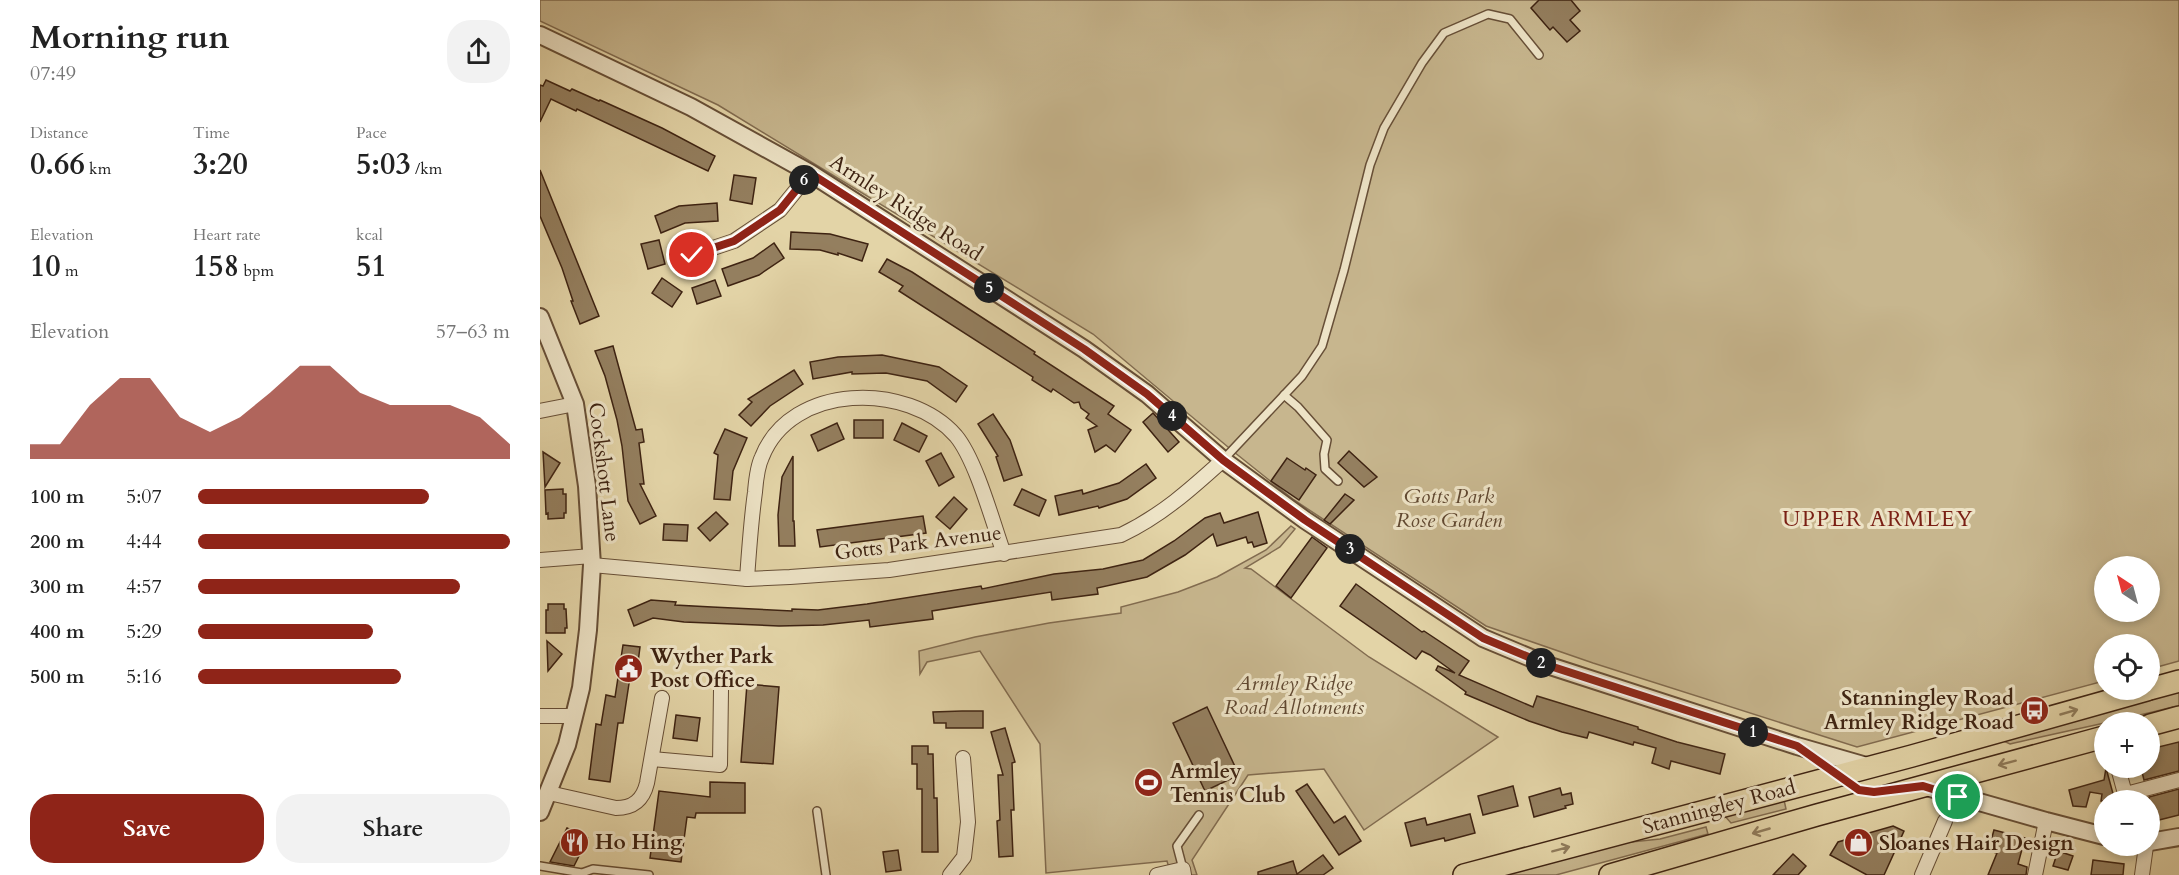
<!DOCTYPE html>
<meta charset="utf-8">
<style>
:root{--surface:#fff;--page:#f2f2f2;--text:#222;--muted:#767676;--accent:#8f2418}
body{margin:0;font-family:Cardo,serif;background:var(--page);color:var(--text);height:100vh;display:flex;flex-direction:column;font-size:22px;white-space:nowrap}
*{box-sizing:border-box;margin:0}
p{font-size:20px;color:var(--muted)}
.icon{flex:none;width:33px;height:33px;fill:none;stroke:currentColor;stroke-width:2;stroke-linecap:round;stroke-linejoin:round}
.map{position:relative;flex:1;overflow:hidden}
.details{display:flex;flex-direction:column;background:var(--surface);width:540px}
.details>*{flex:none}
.needle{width:39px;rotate:324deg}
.fabs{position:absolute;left:1554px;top:556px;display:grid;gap:12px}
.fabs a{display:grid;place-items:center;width:66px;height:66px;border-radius:50%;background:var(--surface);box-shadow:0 3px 9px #0003;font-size:30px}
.pin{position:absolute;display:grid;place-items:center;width:51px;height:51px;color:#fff;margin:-26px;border:3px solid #fff;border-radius:50%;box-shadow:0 2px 6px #0007}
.km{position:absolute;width:30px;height:30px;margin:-15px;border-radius:50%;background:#222;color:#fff;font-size:16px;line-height:30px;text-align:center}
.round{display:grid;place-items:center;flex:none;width:63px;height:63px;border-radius:24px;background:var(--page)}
.summary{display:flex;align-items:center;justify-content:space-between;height:102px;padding:0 30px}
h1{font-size:33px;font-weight:600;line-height:45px}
.figures{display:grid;grid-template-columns:repeat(3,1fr);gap:9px;height:102px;padding:6px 30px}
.figures div{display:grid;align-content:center}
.figures b{font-size:30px;font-weight:600}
.figures small{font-size:16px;font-weight:400}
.figures p{font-size:16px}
.chart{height:168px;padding:12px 30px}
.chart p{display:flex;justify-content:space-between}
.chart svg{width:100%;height:108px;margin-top:6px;fill:var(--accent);opacity:.7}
.action{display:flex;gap:12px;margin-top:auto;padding:12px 30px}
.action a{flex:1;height:69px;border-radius:24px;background:var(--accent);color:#fff;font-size:24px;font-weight:600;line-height:69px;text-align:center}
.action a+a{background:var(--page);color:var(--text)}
ul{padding:0 30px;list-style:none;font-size:20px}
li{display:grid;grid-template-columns:96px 72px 1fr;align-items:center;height:45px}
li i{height:15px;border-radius:8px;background:var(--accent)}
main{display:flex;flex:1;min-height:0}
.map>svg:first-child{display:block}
.green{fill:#c7b68e;stroke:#826c50;stroke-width:1.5;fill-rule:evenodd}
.building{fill:#947f5f;stroke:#3e2312;stroke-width:1.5}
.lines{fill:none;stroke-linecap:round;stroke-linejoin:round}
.service-casing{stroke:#674f37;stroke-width:10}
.minor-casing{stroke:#674f37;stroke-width:16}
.tertiary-casing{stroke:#674f37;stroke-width:20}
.primary-casing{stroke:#3e2312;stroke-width:24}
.service{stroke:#ede3c6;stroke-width:7}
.minor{stroke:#ede3c6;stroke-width:14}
.tertiary{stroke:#ede3c6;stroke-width:16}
.primary{stroke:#e3d4a7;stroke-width:21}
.oneway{stroke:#907c5c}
.route-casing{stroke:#fff;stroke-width:12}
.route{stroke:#8f2418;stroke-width:8}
.labels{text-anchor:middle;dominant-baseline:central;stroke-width:6;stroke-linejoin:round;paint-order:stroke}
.street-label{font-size:21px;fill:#3e2312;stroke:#ede3c6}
.park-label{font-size:21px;font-style:italic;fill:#604831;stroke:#ede3c6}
.poi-label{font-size:21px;font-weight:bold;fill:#3e2312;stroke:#ede3c6;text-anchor:start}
.neighbourhood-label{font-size:22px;letter-spacing:1.5px;fill:#7a1f14;stroke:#ede3c6}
</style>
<main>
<section class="details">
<div class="summary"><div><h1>Morning run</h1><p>07:49</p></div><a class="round"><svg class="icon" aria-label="share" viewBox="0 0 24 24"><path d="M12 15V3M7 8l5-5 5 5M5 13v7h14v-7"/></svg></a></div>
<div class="figures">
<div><p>Distance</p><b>0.66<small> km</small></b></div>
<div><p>Time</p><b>3:20</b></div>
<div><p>Pace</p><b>5:03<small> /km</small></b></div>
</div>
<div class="figures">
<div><p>Elevation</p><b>10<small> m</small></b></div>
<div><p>Heart rate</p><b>158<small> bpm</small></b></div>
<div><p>kcal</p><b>51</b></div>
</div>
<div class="chart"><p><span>Elevation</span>57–63 m</p>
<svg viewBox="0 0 160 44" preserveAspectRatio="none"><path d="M0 44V38L10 38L20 22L30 11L40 11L50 27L60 33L70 27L80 17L90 6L100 6L110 17L120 22L130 22L140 22L150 27L160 38V44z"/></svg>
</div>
<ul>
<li><b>100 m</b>5:07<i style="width:74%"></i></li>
<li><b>200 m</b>4:44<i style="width:100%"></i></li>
<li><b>300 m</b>4:57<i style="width:84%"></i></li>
<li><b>400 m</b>5:29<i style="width:56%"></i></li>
<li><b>500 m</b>5:16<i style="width:65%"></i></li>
</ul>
<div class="action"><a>Save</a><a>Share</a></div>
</section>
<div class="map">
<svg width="1639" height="875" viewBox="0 0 1639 875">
<rect width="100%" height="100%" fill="#e3d4a7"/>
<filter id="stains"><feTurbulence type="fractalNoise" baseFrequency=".00333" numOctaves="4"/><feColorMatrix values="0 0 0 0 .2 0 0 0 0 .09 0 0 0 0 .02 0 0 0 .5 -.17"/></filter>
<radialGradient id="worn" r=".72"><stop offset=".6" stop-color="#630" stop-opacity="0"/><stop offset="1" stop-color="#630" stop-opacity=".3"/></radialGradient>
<g class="green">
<path d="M0 0H1639V661L1610 669V645H1564V681L1317 747 1053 663 946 626 754 500 694 452 553 334 178 105 0 21ZM1564 567H1610V612H1564Z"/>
<polygon points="751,526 755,529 740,547 705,568 711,569 829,657 958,737 824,830 784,769 708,775 652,860 657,875 631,875 627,861 506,873 500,744 440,651 387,662 380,674 379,651 435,637 509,623 581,613 581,607 638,592 677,577 726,550"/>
<path d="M1639 688V707L1635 709 1633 707C1578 721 1525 731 1470 744L1459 739Z"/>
<polygon points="1244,800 1246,809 1191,823 1183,814"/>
<polygon points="1166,827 1168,834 1016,875 954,875 1072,844 1120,839"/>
</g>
<g class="building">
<polygon points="999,0 1031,0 1040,11 1030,20 1040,31 1027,42 1013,27 1010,30 991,8"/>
<polygon points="6,80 30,91 32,89 59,101 60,100 122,128 175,156 168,171 37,109 36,111 11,99 0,122 0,85 3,86"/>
<polygon points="0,170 59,316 40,324 31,301 33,301 22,268 0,216"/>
<polygon points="194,175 216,178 212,204 190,200"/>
<polygon points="177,203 178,221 145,223 121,233 115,216 139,206"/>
<polygon points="251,232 290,234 328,244 322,261 298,253 298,255 280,250 250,249"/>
<polygon points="119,240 125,264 108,269 101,244"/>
<polygon points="234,243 244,258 219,275 188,286 182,269 213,258"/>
<polygon points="347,259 372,272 472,337 495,352 494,354 574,406 568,414 591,430 575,452 566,445 555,452 548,430 557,426 546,418 549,414 541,408 539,402 534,403 513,389 511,392 492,380 493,377 359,291 363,286 339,272"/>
<polygon points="122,278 142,292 132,307 112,293"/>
<polygon points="175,280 181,296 157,304 152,288"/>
<polygon points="73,346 96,430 102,429 104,442 99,443 104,484 100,484 116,516 100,524 88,501 82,446 77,420 65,376 55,351"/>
<polygon points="342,355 399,367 427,386 416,402 387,381 346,373 312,374 312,372 273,379 270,362 298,357"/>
<polygon points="254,370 263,384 230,406 211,426 199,415 212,402 208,399"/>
<polygon points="613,413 639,442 628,452 603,422"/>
<polygon points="453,414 470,440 482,475 464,481 456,457 458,456 438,424"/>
<rect x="314" y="420" width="29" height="18"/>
<polygon points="297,423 304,439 278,451 271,435"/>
<polygon points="362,423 387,436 379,452 354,440"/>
<polygon points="185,429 207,438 193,471 190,500 174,499 178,455 174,453"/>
<polygon points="809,451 837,477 824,487 798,463"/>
<polygon points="3,452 20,463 5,487"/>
<polygon points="401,453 414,477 399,486 386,461"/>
<polygon points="253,456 253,521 254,521 255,546 239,546 238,515 242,477"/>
<polygon points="747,458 765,470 766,468 776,475 759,500 731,481"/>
<polygon points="606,464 616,478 587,499 559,508 558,506 519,515 515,496 542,490 543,494 579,483"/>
<polygon points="23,489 23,494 26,494 26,513 24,513 24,518 8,519 8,513 6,514 5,490"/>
<polygon points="482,489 506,500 499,516 474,505"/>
<polygon points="805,494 814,500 790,524 784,520"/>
<polygon points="414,497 427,509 410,529 396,517"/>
<polygon points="176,512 188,524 170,541 158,528"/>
<polygon points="718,512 727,543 714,547 712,542 708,543 706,537 677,546 673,534 645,555 607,577 557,588 558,594 512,600 511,592 392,611 393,619 330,627 329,620 283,625 239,626 144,622 113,618 94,626 88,610 111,600 136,602 135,605 172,607 252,611 252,609 278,610 327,604 441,586 442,589 514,574 563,569 603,560 634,541 665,518 680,513 684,523"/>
<polygon points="383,516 386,533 280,547 277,530"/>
<polygon points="124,524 148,525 147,541 123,540"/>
<polygon points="772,537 787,548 751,598 736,586"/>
<polygon points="816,584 882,632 884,631 929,661 919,675 993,707 997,696 1098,727 1098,729 1137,742 1185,754 1180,774 1131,761 1129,769 1112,763 1116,748 1094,742 1093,745 1049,732 1047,738 1022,732 989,721 925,694 926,692 896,670 898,666 915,673 890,655 882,651 876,659 800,606"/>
<polygon points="8,604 24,604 24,609 26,609 27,628 25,628 25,633 6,633 6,610 8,610"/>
<polygon points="7,641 22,654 8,671"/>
<polygon points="83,645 100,647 96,678 90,677 83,723 78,723 70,782 49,779 56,724 61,725 66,695 75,697"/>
<polygon points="207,684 239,687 233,764 201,762"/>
<polygon points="667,707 699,775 665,791 633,723"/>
<polygon points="422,711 443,711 443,728 406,728 406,723 394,723 393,712"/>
<polygon points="136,715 160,718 157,741 133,738"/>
<polygon points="465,728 475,762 472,763 474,810 471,810 473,856 459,857 457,821 460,820 458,775 463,775 451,732"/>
<polygon points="1639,742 1639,771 1604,780 1601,768 1610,768 1610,749"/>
<polygon points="372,746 388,746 388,754 393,754 394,798 397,798 398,852 382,852 382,789 377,789 377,764 372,764"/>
<polygon points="1566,768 1575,801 1561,801 1562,794 1550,792 1546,807 1533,806 1529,790 1564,780"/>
<polygon points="170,782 205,783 205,813 156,813 155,818 147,817 141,862 110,858 119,791 170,797"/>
<polygon points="767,784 794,823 805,816 821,841 799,855 756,791"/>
<polygon points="973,786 978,806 943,815 938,796"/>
<polygon points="1020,788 1022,795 1031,793 1033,804 1025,806 1026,808 994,817 989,797"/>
<polygon points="1639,789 1639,815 1611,822 1609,797"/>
<polygon points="930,814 935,833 905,841 904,838 871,846 865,823 885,818 887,825"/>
<polygon points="1353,826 1364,831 1344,875 1327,875 1290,855 1298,842"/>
<polygon points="27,828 48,838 34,866 10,862"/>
<polygon points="1454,830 1485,838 1478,864 1487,867 1486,875 1448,875 1457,853 1448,851"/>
<polygon points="358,850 361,870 346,872 343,852"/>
<polygon points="1518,851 1533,856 1528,870 1513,866"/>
<polygon points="1253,854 1266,866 1258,875 1233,875"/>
<polygon points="783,855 793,868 783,875 718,875 718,872 753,861 757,874"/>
<polygon points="1553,860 1584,864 1583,875 1551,875"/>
</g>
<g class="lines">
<defs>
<g id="service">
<polyline points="744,395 758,407 787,440 784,454 785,469 798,481"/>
<polyline points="683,460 762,376 782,346 804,270 830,165 844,128 882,63 904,33 948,14 970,19 999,55"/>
<polyline points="277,811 286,875"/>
<polyline points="0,866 42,873 53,869 109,875"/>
<polyline points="643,869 637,846 659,815"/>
</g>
<g id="minor">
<polyline points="152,255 194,241 240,210 270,173"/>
<polyline points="0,411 35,404"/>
<polyline points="0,560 52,556"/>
<path d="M52 565 207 579 250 577 349 570 581 535C621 516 651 489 683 460"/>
<path d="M207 579C209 550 211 521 215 492 216 481 217 467 222 457 251 383 368 381 416 436 436 460 453 523 464 554"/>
<polyline points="0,716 34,716"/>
<polyline points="112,759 180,765 181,690"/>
<polyline points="1578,768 1587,801"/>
<path d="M9 793 76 808C93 808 103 800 107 783L122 698"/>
<polyline points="1586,794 1639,780"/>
<polyline points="410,875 424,857 428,822 423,758"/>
<polyline points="617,875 643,869 644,875"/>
<polyline points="1382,875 1405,821"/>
<polyline points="1495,875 1506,821"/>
<polyline points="1602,875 1606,846"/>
</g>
<g id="tertiary">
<polyline points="0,35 151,107 270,173 544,349 607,394 683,460 765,520 943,638 1010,666 1257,746 1330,767"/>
<polyline points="0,317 35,404 47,486 52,565 48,630 41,688 27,745 0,812"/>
<polyline points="1383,786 1506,821 1564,836"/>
<polyline points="1610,842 1639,837"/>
</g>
<g id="primary">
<polyline points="1610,689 1639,681"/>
<polyline points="1610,725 1639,717"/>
<polyline points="924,875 1372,756 1607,690"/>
<polyline points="1070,875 1277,815 1564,737"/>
</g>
</defs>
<use href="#service" class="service-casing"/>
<use href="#minor" class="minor-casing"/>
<use href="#tertiary" class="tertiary-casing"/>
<use href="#primary" class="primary-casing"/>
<use href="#service" class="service"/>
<use href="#minor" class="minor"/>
<use href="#tertiary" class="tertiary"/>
<use href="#primary" class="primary"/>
</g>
<defs><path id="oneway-shaft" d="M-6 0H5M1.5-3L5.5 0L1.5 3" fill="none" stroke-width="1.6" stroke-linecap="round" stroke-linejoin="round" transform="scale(1.5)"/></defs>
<g class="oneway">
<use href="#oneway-shaft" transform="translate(1529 712) rotate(-16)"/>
<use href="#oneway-shaft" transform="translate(1467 763) rotate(165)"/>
<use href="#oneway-shaft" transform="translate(1221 831) rotate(164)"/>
<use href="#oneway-shaft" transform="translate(1021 849) rotate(-15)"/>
</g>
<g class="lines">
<defs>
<polyline id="route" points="152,255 194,241 240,210 270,173 544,349 607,394 683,460 765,520 943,638 1010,666 1257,746 1319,790 1334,792 1383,786 1418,797"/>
</defs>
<use href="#route" class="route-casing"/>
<use href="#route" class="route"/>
</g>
<defs>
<symbol id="civic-disc" viewBox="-11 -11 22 22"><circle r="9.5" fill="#8f2418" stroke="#ede3c6"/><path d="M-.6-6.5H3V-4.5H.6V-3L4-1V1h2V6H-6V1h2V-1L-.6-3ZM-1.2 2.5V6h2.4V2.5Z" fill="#fff"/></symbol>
<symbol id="bus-disc" viewBox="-11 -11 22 22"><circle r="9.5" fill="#8f2418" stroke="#ede3c6"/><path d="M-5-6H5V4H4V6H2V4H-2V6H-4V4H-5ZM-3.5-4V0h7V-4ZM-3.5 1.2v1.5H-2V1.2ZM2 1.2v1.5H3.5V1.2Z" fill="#fff"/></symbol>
<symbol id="stadium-disc" viewBox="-11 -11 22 22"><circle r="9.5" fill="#8f2418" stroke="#ede3c6"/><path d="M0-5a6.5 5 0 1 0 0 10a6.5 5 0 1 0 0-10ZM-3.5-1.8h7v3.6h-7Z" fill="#fff"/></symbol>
<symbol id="restaurant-disc" viewBox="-11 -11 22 22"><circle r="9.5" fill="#8f2418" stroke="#ede3c6"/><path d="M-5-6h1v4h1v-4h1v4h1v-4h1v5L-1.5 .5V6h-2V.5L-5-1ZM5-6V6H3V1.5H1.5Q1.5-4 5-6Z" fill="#fff"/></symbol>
<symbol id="shop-disc" viewBox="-11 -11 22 22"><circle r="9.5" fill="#8f2418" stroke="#ede3c6"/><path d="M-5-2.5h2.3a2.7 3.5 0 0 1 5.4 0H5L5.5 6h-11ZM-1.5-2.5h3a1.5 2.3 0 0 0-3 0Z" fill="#fff"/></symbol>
</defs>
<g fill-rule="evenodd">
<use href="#civic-disc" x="72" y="652" width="33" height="33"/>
<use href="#bus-disc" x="1478" y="694" width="33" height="33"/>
<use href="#stadium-disc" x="592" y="766" width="33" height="33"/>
<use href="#restaurant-disc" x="18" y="826" width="33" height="33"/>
<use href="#shop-disc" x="1302" y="826" width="33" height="33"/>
</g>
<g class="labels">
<g class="street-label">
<text transform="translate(366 208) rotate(33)">Armley Ridge Road</text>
<text transform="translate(64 472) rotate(83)">Cockshott Lane</text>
<text transform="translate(378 543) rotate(-7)">Gotts Park Avenue</text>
<text transform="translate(1179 807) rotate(-15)">Stanningley Road</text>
</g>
<g class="park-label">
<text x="909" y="496">Gotts Park<tspan x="909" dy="24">Rose Garden</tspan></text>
<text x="754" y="683">Armley Ridge<tspan x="754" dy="24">Road Allotments</tspan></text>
</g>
<g class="poi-label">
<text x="110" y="656">Wyther Park<tspan x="110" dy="24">Post Office</tspan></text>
<text x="1474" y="698" text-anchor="end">Stanningley Road<tspan x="1474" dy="24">Armley Ridge Road</tspan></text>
<text x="630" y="771">Armley<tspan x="630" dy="24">Tennis Club</tspan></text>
<text x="55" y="842">Ho Hing</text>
<text x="1339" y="843">Sloanes Hair Design</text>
</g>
<g class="neighbourhood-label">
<text x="1338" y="519">UPPER ARMLEY</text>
</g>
</g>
<rect width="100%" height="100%" filter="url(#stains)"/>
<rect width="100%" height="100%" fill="url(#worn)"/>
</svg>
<div class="fabs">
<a><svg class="needle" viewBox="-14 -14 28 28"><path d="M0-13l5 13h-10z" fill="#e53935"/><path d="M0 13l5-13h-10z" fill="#767676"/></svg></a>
<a><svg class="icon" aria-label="locate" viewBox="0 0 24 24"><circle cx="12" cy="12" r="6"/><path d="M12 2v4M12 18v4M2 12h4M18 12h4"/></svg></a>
<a>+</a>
<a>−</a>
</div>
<div class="pin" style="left:1418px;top:797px;background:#1e9e55"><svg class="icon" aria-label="arrive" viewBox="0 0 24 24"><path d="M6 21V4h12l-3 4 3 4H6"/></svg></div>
<div class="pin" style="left:152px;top:255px;background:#d93025"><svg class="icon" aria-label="check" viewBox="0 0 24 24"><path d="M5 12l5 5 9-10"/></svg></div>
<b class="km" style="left:1213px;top:732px">1</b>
<b class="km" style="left:1001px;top:663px">2</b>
<b class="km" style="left:810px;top:549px">3</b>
<b class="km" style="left:632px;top:416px">4</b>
<b class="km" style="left:449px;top:288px">5</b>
<b class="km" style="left:264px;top:180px">6</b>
</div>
</main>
